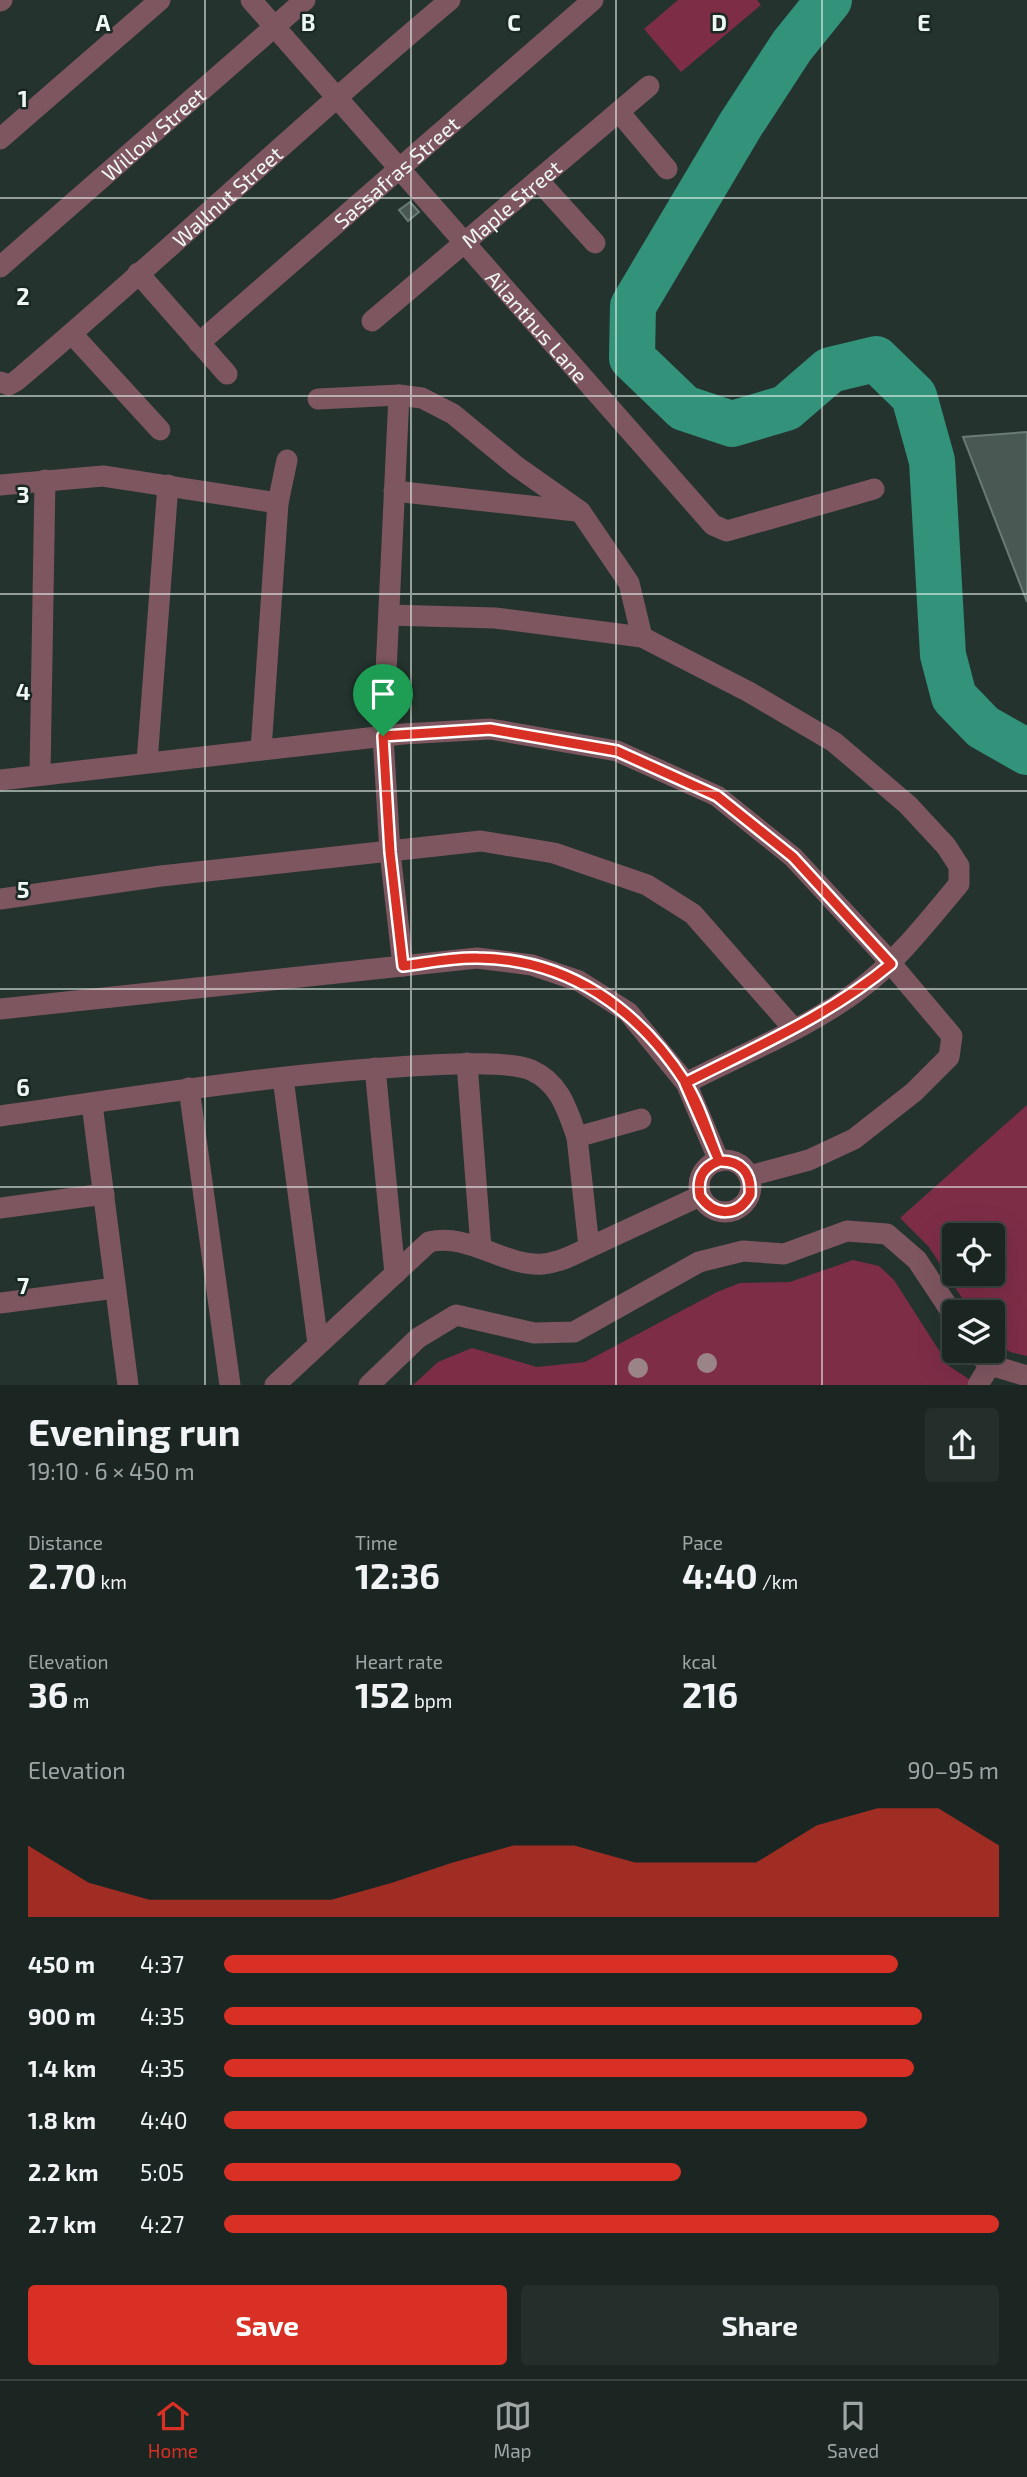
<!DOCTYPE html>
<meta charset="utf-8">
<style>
:root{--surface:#1b2622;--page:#242e2a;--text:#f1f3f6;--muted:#a0a5a5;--line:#394340;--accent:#d93025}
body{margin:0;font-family:"Exo 2",sans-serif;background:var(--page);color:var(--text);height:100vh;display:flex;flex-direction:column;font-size:26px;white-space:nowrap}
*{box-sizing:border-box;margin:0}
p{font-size:23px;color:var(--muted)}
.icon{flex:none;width:38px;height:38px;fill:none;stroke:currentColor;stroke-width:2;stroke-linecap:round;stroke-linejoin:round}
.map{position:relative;height:1385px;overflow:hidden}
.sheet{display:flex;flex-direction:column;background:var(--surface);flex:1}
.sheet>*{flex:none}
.controls{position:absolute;left:942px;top:1223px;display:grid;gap:14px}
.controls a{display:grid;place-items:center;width:63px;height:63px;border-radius:7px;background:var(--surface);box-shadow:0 7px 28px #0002,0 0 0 2px var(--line);font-size:35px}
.pin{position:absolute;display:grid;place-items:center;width:60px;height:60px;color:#fff;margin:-72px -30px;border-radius:50% 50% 50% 0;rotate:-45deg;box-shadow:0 0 7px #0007}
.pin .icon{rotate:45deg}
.round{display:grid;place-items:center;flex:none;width:74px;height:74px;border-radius:7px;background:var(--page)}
.headline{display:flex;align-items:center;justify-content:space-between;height:119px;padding:0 28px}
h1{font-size:38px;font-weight:700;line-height:52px}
.stats{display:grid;grid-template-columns:repeat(3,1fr);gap:10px;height:119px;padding:7px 28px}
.stats div{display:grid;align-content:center}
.stats b{font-size:35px;font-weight:700}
.stats small{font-size:19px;font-weight:400}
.stats p{font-size:19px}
.chart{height:196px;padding:14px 28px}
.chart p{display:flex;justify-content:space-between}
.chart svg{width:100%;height:126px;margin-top:7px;fill:var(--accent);opacity:.7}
.primary-button{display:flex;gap:14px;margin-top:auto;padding:14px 28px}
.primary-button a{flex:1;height:80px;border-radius:7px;background:var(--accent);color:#fff;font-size:28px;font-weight:700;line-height:80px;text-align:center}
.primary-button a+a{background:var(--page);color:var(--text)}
ul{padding:0 28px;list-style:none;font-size:23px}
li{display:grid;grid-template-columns:112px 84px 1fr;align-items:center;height:52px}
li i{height:18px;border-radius:9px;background:var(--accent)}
.tab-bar{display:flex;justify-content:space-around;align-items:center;height:98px;border-top:2px solid var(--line);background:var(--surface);font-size:19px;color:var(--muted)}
.tab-bar a{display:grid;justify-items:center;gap:4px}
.tab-bar .selected{color:var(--accent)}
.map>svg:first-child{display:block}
.green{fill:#7e2d47;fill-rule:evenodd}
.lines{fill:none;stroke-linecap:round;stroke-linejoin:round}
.river{stroke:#32927a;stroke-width:46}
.building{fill:#495853;stroke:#6a7b75;stroke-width:2}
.minor{stroke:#7e5660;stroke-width:21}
.tree{fill:#9a8488}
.route-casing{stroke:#fff;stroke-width:14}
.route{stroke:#d93025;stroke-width:9}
.grid{fill:none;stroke:#eef7f3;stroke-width:2;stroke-opacity:0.55}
.labels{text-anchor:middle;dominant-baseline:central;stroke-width:5;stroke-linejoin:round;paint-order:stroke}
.street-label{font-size:21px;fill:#eef7f3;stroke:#1b2924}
.grid-label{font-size:23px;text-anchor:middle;font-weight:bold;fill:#eef7f3;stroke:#1b2924;stroke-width:5;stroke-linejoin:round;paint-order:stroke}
</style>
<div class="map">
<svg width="1027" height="1385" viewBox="0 0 1027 1385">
<rect width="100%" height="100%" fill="#24332e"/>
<g class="green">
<polygon points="678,0 757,0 761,5 681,72 644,29"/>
<path d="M1027 1105V1356L1010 1352 992 1339V1312H971L929 1247 900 1218ZM954 1236H992V1274H954Z"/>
<polygon points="853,1260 879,1266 894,1280 949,1366 978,1385 413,1385 438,1362 472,1348 537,1367 585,1362 717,1292 740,1283 790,1282"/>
</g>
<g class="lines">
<polyline class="river" points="829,0 792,46 741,124 633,306 632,358 684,408 732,424 786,408 830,370 876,359 914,396 932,461 943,655 954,697 983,727 1027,752"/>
</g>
<g class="building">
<polygon points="410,202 419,212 408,221 399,210"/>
<polygon points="1027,432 1027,602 963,437"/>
</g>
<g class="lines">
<g class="minor">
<path id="s1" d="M251 0 713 525 727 531 874 489"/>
<polyline points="0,1 2,0"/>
<polyline points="619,112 667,169"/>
<polyline points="0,139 160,0"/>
<polyline points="538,180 595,243"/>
<path id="s2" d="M0 267 305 0"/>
<polyline points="138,273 227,374"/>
<path id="s3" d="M372 321 649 86"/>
<polyline points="72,334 160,430"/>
<path id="s4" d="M199 343 593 0"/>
<path id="s5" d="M0 382 9 385 16 381C163 257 302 124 450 0"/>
<polyline points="399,395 383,736 390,852 403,966"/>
<polyline points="318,399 399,395 422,398 453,414 516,466 580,511 629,583 642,637"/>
<polyline points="0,485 103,476 278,503"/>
<polyline points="394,491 576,511"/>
<path d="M389 615 495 618 642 637 749 692 834 742 908 805 946 846 959 866V884C928 921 898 960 860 989 812 1026 740 1055 686 1083"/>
<polyline points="261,750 278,503 287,460"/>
<polyline points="147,762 168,485"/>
<polyline points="40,774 45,480"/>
<polyline points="0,780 403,734 490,729 617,751 717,796 793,857 882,953 952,1036 949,1057 914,1092 854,1139 809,1160 749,1176"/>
<polyline points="0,899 161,876 481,841 554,853 647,885 693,914 794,1029"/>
<polyline points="0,1009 477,958 532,965 579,981 628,1012 686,1083 719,1161"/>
<polyline points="467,1063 481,1248"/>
<polyline points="375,1068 395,1274"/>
<polyline points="283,1078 318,1344"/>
<polyline points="189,1088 230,1385"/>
<polyline points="92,1104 128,1385"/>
<path d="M0 1116C143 1096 286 1072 431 1065 455 1064 510 1061 531 1070 560 1083 567 1109 577 1137"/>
<circle cx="725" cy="1186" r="26"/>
<polyline points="0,1208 104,1194"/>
<polyline points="589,1247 577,1137 641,1119"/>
<polyline points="0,1303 115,1288"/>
<polyline points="975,1351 990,1365 1027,1376"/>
<path d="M275 1385 429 1242C469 1232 504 1267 543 1264 564 1262 584 1249 603 1241 635 1226 668 1211 700 1196"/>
<polyline points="369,1385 418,1338 456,1315 534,1333 574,1332 699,1262 743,1251 784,1254 847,1231 887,1234 917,1260 954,1316"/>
<polyline points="978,1385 990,1365"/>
</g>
</g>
<g class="tree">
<circle cx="707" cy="1363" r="10"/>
<circle cx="638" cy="1368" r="10"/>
</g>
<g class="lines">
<defs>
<path id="route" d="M383 736 390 852 403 966C427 963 453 957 478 958 568 959 637 1008 685 1082 700 1105 708 1135 719 1161 702 1168 697 1178 700 1196 714 1217 738 1217 750 1195 752 1173 741 1160 719 1161L685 1083C756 1047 830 1015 891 964L793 857 717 796 617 751 490 729 383 736"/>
</defs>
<use href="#route" class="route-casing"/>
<use href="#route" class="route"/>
</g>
<path class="grid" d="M205 0V1385M411 0V1385M616 0V1385M822 0V1385M0 198H1027M0 396H1027M0 594H1027M0 791H1027M0 989H1027M0 1187H1027"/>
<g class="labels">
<g class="street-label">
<text stroke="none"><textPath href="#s2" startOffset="203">Willow Street</textPath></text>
<text stroke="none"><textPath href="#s4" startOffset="261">Sassafras Street</textPath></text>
<text stroke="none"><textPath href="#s5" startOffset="298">Wallnut Street</textPath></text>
<text stroke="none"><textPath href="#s3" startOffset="182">Maple Street</textPath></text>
<text stroke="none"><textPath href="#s1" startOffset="434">Ailanthus Lane</textPath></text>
</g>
</g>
<g class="grid-label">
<text x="103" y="31">A</text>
<text x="308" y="31">B</text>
<text x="514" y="31">C</text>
<text x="719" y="31">D</text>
<text x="924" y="31">E</text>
<text x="23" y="107">1</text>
<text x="23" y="305">2</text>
<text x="23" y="503">3</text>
<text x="23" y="700">4</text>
<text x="23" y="898">5</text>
<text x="23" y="1096">6</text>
<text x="23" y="1294">7</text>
</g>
</svg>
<div class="controls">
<a><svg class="icon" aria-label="locate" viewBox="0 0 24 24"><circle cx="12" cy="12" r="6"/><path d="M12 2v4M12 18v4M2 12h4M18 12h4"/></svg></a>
<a><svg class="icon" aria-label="layers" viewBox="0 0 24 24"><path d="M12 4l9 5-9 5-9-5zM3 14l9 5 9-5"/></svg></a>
</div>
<div class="pin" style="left:383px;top:736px;background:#1e9e55"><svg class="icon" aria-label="arrive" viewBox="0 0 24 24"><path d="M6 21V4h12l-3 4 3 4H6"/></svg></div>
</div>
<section class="sheet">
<div class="headline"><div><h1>Evening run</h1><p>19:10 · 6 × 450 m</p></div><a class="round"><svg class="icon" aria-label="share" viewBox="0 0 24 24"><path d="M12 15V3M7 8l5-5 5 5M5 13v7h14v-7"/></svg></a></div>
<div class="stats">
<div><p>Distance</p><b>2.70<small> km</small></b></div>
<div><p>Time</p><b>12:36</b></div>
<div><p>Pace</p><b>4:40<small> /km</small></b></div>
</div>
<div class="stats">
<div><p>Elevation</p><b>36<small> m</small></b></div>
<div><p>Heart rate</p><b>152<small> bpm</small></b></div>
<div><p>kcal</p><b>216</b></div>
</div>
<div class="chart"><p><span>Elevation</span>90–95 m</p>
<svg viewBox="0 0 160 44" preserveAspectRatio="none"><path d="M0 44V19L10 32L20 38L30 38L40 38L50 38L60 32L70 25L80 19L90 19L100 25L110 25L120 25L130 12L140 6L150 6L160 19V44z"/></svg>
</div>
<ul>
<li><b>450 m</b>4:37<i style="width:87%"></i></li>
<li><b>900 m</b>4:35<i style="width:90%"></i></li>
<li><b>1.4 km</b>4:35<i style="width:89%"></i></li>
<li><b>1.8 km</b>4:40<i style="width:83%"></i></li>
<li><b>2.2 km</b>5:05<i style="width:59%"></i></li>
<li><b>2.7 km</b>4:27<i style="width:100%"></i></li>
</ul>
<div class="primary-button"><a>Save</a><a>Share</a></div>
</section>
<nav class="tab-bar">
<a class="selected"><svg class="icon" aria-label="home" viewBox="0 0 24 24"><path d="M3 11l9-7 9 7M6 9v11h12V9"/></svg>Home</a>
<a><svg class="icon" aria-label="map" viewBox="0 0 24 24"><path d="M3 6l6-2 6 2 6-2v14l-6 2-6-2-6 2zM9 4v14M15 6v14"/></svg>Map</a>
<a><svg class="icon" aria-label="saved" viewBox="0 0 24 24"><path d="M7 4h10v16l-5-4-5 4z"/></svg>Saved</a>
</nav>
